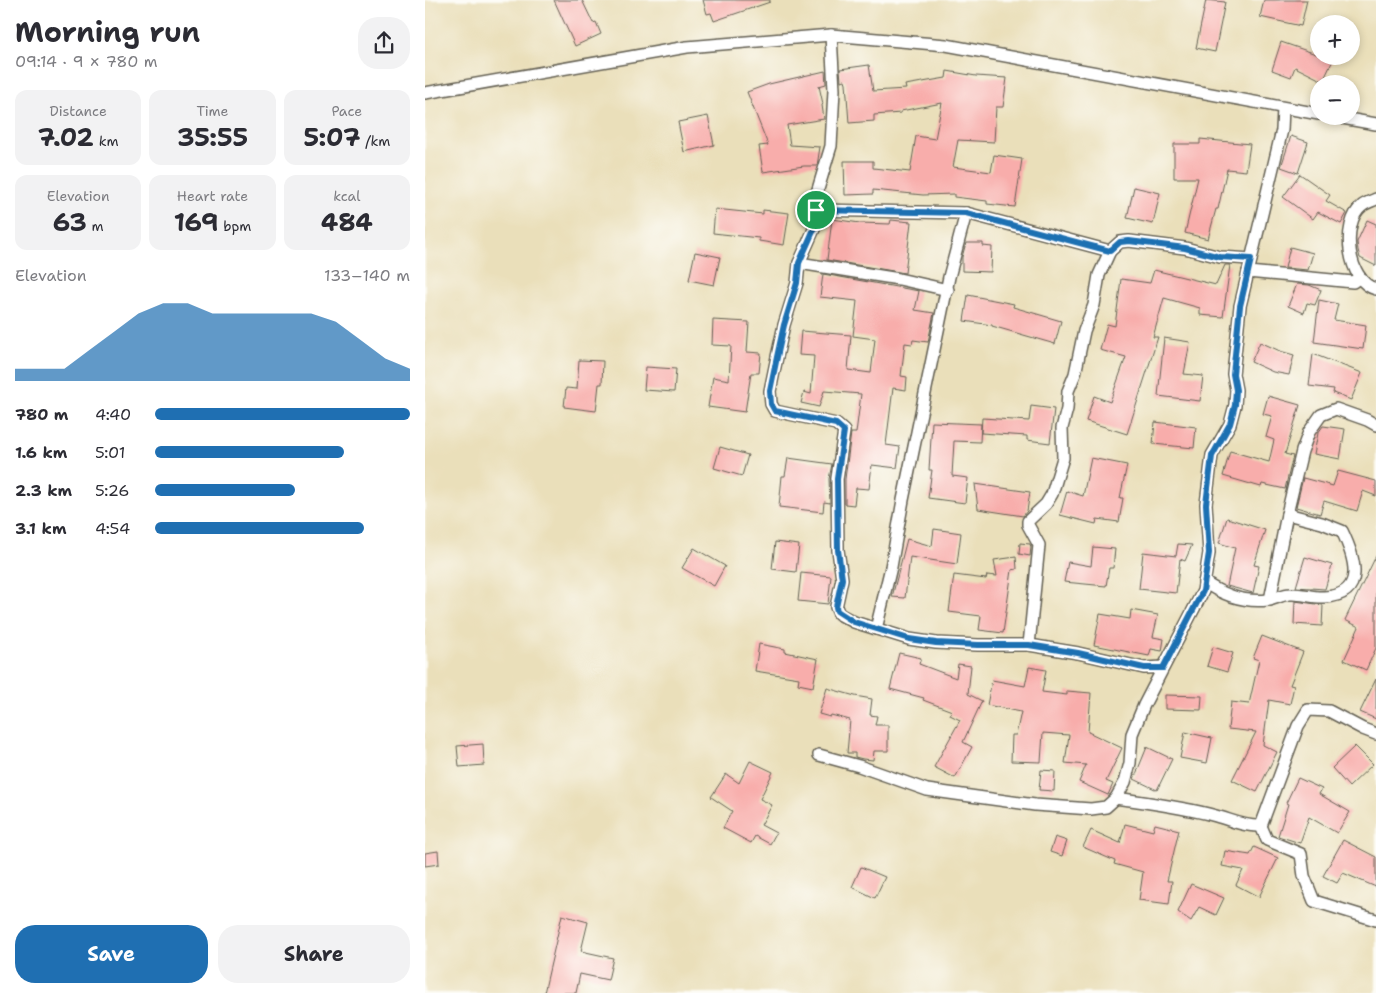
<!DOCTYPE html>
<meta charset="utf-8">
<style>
:root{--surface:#fff;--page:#f2f2f3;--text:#2b2b33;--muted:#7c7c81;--accent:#1f6fb2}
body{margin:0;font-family:"Shantell Sans",sans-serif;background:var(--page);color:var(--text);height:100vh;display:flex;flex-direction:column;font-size:19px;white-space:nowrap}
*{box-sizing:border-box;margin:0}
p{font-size:16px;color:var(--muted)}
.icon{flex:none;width:28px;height:28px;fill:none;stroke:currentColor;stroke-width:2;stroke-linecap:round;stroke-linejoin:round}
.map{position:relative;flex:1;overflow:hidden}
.sheet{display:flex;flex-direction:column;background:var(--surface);width:425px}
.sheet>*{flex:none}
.controls{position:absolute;left:885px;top:15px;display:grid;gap:10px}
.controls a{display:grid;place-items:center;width:50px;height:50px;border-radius:50%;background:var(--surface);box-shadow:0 2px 8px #0003;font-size:25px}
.pin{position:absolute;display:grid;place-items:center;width:42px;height:42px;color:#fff;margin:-21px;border:2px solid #fff;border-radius:50%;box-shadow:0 1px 5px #0007}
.round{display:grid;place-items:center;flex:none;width:52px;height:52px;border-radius:20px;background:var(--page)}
.overview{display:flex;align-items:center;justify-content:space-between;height:85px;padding:0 15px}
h1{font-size:28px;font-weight:700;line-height:38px}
.stats{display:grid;grid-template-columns:repeat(3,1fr);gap:8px;height:85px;padding:5px 15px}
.stats div{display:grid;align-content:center;border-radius:12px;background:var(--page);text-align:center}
.stats b{font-size:25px;font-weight:700}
.stats small{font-size:14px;font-weight:400}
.stats p{font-size:14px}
.chart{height:140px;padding:10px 15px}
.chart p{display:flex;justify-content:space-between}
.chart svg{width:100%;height:90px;margin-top:5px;fill:var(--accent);opacity:.7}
.primary-button{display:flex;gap:10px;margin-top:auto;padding:10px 15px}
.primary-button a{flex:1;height:58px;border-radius:20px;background:var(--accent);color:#fff;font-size:20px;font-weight:700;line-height:58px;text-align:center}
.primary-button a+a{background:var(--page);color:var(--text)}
ul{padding:0 15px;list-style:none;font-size:16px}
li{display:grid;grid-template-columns:80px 60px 1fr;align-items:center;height:38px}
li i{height:12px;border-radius:6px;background:var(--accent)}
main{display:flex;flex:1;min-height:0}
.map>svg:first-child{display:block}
.building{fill:#f8adab}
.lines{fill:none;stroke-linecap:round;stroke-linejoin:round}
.street-casing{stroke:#646053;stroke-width:14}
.street{stroke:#fff;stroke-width:11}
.route-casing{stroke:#fff;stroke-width:10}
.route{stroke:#1f6fb2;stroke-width:6}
</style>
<main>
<section class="sheet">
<div class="overview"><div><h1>Morning run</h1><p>09:14 · 9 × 780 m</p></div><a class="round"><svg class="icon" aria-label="share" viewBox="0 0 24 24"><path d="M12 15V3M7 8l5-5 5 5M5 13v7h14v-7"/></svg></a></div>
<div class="stats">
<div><p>Distance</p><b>7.02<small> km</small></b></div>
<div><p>Time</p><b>35:55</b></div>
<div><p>Pace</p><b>5:07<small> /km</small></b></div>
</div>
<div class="stats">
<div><p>Elevation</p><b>63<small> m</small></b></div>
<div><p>Heart rate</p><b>169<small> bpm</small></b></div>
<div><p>kcal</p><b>484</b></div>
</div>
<div class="chart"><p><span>Elevation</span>133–140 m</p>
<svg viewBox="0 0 160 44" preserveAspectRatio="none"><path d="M0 44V38L10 38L20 38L30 29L40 20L50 11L60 6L70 6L80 11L90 11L100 11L110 11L120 11L130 15L140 24L150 33L160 38V44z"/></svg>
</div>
<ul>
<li><b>780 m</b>4:40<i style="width:100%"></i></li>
<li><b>1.6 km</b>5:01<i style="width:74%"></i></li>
<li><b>2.3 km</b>5:26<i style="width:55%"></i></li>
<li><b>3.1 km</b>4:54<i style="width:82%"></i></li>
</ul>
<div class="primary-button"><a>Save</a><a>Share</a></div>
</section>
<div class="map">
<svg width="951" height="993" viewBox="0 0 951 993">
<rect width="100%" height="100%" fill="#fdfcf7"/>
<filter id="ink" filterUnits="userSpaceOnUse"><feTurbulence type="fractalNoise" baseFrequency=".02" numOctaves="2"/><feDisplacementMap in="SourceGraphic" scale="10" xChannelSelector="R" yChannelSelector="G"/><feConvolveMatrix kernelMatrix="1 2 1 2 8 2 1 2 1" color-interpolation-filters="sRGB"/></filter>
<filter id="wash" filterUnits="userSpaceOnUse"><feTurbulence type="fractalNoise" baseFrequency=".0096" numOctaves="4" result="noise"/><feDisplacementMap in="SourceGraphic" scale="20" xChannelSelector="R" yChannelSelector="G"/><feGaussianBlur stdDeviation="1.12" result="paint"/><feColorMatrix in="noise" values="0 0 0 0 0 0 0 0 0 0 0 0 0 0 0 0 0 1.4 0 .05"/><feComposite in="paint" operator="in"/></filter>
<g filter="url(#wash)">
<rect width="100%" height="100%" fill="#eadfba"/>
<g id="blocks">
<g class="building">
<polygon points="129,0 157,0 168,23 171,22 176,34 150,46"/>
<polygon points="278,0 345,0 345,2 289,21 286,13 282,14"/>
<polygon points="781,0 800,2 790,52 771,48"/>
<polygon points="839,0 882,0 876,26 835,17"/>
<polygon points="856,42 894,55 894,56 910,56 898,81 870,67 866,77 847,70"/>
<polygon points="444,65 448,91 481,89 480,85 521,78 522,71 551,76 582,78 578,107 571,107 569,142 533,140 528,167 566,172 569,155 597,159 590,207 562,204 562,201 529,197 529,194 498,195 448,190 448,194 420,195 419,161 448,161 448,168 485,172 491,136 510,139 517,103 476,111 476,113 449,115 449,121 424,123 421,83 420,80 416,81 415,69"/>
<polygon points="400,71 401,84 394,86 398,104 397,105 399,119 362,125 365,145 395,147 392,166 379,166 338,172 334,146 343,145 322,92 344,84"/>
<polygon points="283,116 289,145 259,152 253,122"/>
<polygon points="866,136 883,142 873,173 856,167"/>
<polygon points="775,139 825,144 821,171 802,169 793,209 791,209 783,239 760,233 773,178 749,178 749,144 775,144"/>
<polygon points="875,174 905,195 901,201 922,213 916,224 893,212 888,219 858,197"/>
<polygon points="709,187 735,193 728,224 702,218"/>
<polygon points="290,209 338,214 338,210 364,213 359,245 334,241 334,238 288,233"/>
<polygon points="407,219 435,223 465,224 466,220 486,222 480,273 402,260"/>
<polygon points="942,220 951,224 951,266 935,258 933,250 932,242"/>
<polygon points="541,243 558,243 558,246 567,247 566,272 537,271 537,257"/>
<polygon points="865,247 888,253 883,270 860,268"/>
<polygon points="270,252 295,257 289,285 264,280"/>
<polygon points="800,265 805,265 798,317 775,315 775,308 739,298 728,337 733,337 702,434 661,421 669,396 685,402 701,357 675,350 682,324 690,326 696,279 725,283 729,270 791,285"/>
<polygon points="398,274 494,291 490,310 509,313 503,342 488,340 487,344 480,343 476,376 482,377 481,390 468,388 461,445 475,447 472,468 447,465 444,489 431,488 429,505 420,504 420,479 426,433 431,433 436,394 399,391 394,407 376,403 379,392 386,394 389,356 374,355 376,331 426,335 423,370 446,373 450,339 428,336 432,301 395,297"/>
<polygon points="872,284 884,285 896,290 890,305 882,303 879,313 863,306"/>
<polygon points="543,295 589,304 588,307 636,321 630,344 567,326 567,325 539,321"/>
<polygon points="894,300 913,304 909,320 941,325 938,349 889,342"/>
<polygon points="288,320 324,322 322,352 336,353 334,373 326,373 320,412 283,407 288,377 304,380 306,346 287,345"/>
<polygon points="739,338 765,342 759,374 778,376 775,401 733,396"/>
<polygon points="835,342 855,351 869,355 864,375 848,372 826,362"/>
<polygon points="888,354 937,373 926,400 908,393 909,389 884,386"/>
<polygon points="154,360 178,361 177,384 174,384 171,411 139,407 141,388 152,389"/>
<polygon points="221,367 251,369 249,392 219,390"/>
<polygon points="843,396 875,405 860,454 868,456 860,489 837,484 836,487 798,476 805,451 844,462 849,440 841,437 847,416 838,414"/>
<polygon points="606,406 629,409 625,443 602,440 602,436 556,433 557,418 604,421"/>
<polygon points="507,422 556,424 555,442 529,441 527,476 543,478 540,503 503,498 507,470 504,470"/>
<polygon points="730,422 771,427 769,448 728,444"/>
<polygon points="898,426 920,429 915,459 889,454 893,433"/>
<polygon points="295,447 323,455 317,476 289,468"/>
<polygon points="363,458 407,464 404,479 405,503 399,502 398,512 354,507 357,476 360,476"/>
<polygon points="666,458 702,465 695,498 698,498 694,522 672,519 671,524 635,515 642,491 658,496"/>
<polygon points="913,471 951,481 951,496 938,491 932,511 899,501 895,514 871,507 878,478 908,486"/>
<polygon points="550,484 605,492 602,511 598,516 553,509"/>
<polygon points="802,518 840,530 829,565 834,566 828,593 802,586 810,548 794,543"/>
<polygon points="509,529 536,533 532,564 485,557 480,598 467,597 482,539 507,546"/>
<polygon points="350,542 374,545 371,572 347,569"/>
<polygon points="595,543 605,544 606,547 605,556 594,554"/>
<polygon points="753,544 767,545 760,561 755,559 751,593 714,589 718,552 751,556"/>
<polygon points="668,547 690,549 688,568 684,568 681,586 639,582 643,562 666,566"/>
<polygon points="269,548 300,566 289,586 257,568"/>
<polygon points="951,556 951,648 941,670 919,660 934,627 920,620"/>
<polygon points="591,557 592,569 587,570 578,633 554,630 556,616 524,612 529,575 561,579 562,575 572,576 569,560"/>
<polygon points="880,557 907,565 900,589 871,587"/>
<polygon points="376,573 406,576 403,604 373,601"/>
<polygon points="870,601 898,605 897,626 869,624"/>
<polygon points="706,610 733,615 728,637 739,639 737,651 726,649 724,656 669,645 675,614 705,619"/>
<polygon points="837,636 878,652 865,685 869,686 865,704 844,700 838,745 852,752 832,792 807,780 831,732 803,729 806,702 824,704 834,660 828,658"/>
<polygon points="334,644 360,649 360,652 393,659 388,687 373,684 374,678 330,671"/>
<polygon points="788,647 808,653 802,672 782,666"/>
<polygon points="474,653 496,658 494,664 531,678 533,664 546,666 543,694 557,701 538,742 547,747 530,778 509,767 535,720 525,715 527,711 498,700 499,698 465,689"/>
<polygon points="604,667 621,670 617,692 642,695 642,691 666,693 663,732 697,748 681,781 688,784 683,795 654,782 661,765 640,763 644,735 618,733 616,762 586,761 587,735 591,735 596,712 562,705 567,680 600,686"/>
<polygon points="951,679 951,719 935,712"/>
<polygon points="402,688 430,696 447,699 445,715 452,716 450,725 463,725 463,751 449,751 448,760 438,759 430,757 430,753 422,753 425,720 406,715 405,717 394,714"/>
<polygon points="740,695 777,696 776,710 740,709"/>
<polygon points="760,732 787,738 782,763 755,758"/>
<polygon points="58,744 59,765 34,767 32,746"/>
<polygon points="930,746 948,764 924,787 907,768"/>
<polygon points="722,747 747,759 732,790 709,779"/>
<polygon points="325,761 348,772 335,799 347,805 336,825 351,833 345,844 330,836 326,843 298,828 307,811 286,797 301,774 314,783"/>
<polygon points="616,770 630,771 629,791 614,790"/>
<polygon points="873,778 897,789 894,794 925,812 912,833 884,817 875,843 853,836 863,804 861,803"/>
<polygon points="700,824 728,831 730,824 754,830 742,881 747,881 744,904 714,900 718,872 689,864 690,861 658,847 666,830 695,843"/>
<polygon points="630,837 642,841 637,856 625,852"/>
<polygon points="918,840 951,857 951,887 918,873 912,883 898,876"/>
<polygon points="829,847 853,858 834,897 811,885 818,870 797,866 800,851 825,855"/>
<polygon points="13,851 14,864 0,866 0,853"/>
<polygon points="436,867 460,877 450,898 427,887"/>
<polygon points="766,884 799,898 791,915 774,907 766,921 753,912"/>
<polygon points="137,915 163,922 156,951 188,958 183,980 155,974 151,993 119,993"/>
</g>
</g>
</g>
<g filter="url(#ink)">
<use href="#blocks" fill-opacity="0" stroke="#646053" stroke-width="1"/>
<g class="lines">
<defs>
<g id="street">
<polyline points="406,35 409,90 406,146 391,196 390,227 374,263 372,283 359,325 352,357 345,391 346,404 350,411 411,424 419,431 412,479 413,550 417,579 411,607 414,614 429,622 484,639 511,643 553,645 604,645 653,653 719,668 738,667"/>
<polyline points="0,93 262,47 406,35 521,45 894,114"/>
<polyline points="906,116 951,124"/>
<path d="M951 199C947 201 940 203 937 206 915 223 923 283 951 289"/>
<polyline points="391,210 541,213 685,251"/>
<polyline points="374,263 474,279 523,290"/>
<polyline points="823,272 928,282 935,277"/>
<path d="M779 582C798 595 819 603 843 600 851 599 858 594 865 594 876 593 888 598 899 597 942 595 930 558 917 531L897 523 862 514"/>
<polyline points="845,600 862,514 877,451 884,432 896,415 911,409 942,420 951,425"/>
<polyline points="451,629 466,567 478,500 524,277 541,213"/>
<polyline points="604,645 614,545 603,525 603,521 621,504 627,494 638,458 637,428 642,409 643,391 650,374 659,331 669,305 674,275 685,251 695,242 704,241 760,248 795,257 826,259"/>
<polyline points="394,755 434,766 502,790 610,805 666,809 681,807 691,798 700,782 705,763 707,734 719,705 778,591 784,553 781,504 787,455 805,424 810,405 811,390 808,374 815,306 857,130 858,108"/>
<path d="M691 798C725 803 758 807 791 816 806 820 820 827 836 826L873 726 883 710 904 711 938 729 951 734"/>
<polyline points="836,826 842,840 876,854 879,876 889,901 951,920"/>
</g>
</defs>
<use href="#street" class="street-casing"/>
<use href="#street" class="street"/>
</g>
</g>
<g class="lines" filter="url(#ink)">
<defs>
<polygon id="route" points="391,210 541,213 685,251 695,242 704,241 760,248 795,257 826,259 815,306 808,374 811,390 810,405 805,424 787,456 781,504 784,553 778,591 738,668 719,668 653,653 604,645 553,645 511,643 484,639 429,622 412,611 411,607 417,579 413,550 412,479 419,431 411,424 350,411 346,404 345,391 352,357 359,325 372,283 374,263 390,227"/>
</defs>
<use href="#route" class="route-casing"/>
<use href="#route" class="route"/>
</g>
</svg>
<div class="controls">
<a>+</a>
<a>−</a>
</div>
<div class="pin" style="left:391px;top:210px;background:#1e9e55"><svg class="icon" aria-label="arrive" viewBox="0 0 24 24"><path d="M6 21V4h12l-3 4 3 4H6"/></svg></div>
</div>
</main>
